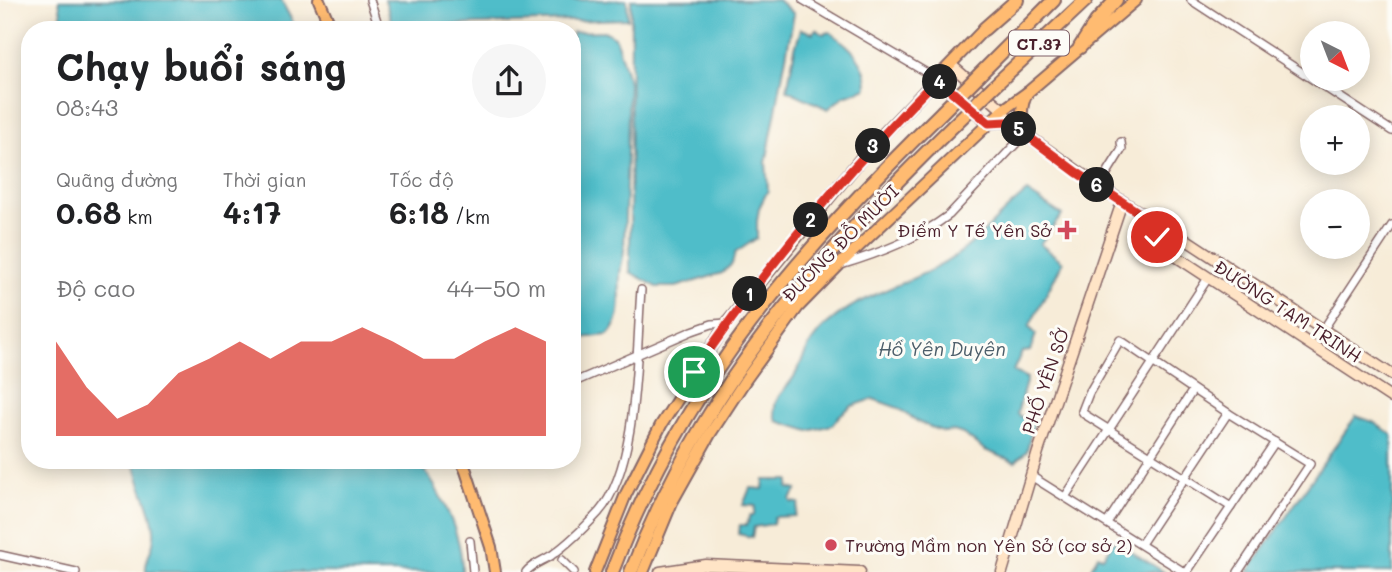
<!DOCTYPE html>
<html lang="vi">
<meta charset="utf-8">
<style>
:root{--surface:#fff;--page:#f6f6f6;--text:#202124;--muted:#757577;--accent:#d93025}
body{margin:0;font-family:Mali,sans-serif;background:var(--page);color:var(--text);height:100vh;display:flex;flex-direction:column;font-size:26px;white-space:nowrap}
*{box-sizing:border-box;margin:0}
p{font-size:23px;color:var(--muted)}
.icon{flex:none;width:38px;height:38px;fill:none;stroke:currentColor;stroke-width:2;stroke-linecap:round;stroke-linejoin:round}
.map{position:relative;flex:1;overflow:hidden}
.panel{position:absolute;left:21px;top:21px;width:560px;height:448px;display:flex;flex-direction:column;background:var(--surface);border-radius:28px;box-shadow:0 4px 18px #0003}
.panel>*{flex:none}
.needle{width:46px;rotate:138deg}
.fabs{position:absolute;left:1300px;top:21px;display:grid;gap:14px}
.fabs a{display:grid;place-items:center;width:70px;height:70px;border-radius:50%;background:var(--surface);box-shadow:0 4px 18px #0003;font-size:35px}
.pin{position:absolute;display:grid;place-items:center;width:60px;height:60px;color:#fff;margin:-30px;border:4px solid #fff;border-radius:50%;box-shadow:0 2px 7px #0007}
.km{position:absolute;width:35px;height:35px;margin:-18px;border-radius:50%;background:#222;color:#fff;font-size:19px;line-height:35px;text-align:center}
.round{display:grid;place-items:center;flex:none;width:74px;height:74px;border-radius:37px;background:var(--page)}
.summary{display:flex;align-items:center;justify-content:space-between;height:119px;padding:0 35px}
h1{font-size:38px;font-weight:700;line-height:52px}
.metrics{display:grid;grid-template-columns:repeat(3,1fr);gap:10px;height:119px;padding:7px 35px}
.metrics div{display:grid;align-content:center}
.metrics b{font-size:30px;font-weight:700}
.metrics small{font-size:19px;font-weight:400}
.metrics p{font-size:19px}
.chart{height:196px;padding:14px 35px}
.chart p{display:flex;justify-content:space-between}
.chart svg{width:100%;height:126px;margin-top:7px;fill:var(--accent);opacity:.7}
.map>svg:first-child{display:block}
.water{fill:#50bdc9;stroke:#4d6e7a;stroke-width:2}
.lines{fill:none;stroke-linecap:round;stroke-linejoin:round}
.street-casing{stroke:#876768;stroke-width:10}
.secondary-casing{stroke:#876768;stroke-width:13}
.primary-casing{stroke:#876768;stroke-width:14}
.highway-casing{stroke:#876768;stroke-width:16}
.street{stroke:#fff;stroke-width:7}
.secondary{stroke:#ffe4c6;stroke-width:10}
.primary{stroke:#ffbb71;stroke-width:10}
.highway{stroke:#ffbb71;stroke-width:12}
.highway-bridge-casing{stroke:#876768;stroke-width:16;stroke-linecap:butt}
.highway-bridge{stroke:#ffbb71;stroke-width:12}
.route-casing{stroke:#fff;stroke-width:14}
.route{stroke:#d93025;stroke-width:9}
.poi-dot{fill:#d1495b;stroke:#fdfcf7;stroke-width:2.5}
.labels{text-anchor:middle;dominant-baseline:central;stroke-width:6;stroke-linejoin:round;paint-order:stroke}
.shield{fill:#fdfcf7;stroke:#806168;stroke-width:2}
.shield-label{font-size:16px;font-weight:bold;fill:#4a1f2b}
.poi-label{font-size:18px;fill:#4a1f2b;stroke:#fdfcf7;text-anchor:end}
.street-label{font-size:18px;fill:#4a1f2b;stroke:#fdfcf7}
.water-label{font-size:19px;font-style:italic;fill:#4c5e6a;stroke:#fdfcf7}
</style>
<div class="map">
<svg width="1392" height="572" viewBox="0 0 1392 572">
<rect width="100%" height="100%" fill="#fdfcf7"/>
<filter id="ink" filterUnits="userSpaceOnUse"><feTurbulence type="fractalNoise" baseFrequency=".0143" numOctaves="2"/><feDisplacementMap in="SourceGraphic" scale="14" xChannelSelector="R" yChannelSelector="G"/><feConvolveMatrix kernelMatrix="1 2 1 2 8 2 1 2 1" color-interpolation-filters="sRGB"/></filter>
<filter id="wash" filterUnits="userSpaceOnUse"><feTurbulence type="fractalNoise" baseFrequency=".00686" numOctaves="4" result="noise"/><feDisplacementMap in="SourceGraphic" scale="28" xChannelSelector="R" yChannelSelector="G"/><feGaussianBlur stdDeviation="1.57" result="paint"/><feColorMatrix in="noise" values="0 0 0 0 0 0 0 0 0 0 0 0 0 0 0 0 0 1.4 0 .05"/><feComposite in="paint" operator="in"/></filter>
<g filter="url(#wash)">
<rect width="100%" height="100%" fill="#f7ecd8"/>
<g class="water">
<polygon points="59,0 281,0 297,30 63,30"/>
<polygon points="385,0 627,0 628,19 393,27"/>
<polygon points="631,0 778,0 794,14 766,163 768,190 759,208 757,221 757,238 735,253 732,264 722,273 676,287 657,287 630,272"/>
<path d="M801 29 813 33 816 29 823 34 830 32C850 46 868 62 867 88L844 96 828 109 787 90 795 48Z"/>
<path d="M604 31 615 37 629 82 624 252C623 260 620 268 620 275 618 298 625 316 608 335L572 339V32Z"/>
<path d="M1027 192 1062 215 1040 244 1063 262 1029 327 1036 334 1030 351 1022 352 1013 371 1027 378 1017 414 1033 424 1027 451 1015 462 985 450 963 434 954 431 944 432 920 423 898 408 873 399 852 406 840 415 832 425 809 431 777 421C769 397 784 394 795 375 801 364 805 352 812 341 840 299 905 287 946 262 977 244 998 214 1027 192Z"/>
<polygon points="1356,416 1373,422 1392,435 1392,572 1248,572"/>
<path d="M134 460H417C439 488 463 535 462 572H146C144 557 156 548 154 530 152 505 137 484 134 460Z"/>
<polygon points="764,480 789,480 788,488 797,490 790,499 791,502 799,503 795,516 774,517 773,524 754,527 752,537 738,534 740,525 747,525 750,515 754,515 755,506 743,505 750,488 763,489"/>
<polygon points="1114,541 1164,572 1089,572 1098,555 1103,557"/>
</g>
</g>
<g filter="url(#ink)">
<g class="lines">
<defs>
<g id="street">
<polyline points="370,0 380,30"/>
<polyline points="803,0 937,79"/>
<polyline points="1191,0 1392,131"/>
<polyline points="1099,186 1122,149 1121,142"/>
<path d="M841 265C880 253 917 239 949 215L1025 134"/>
<polyline points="1323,330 1392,225"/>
<polyline points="572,383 692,331 712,324 727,323"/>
<polyline points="1031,476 1184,572"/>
<polyline points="1065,497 1208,278"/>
<polyline points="1231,507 1084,414 1082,411 1089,393 1120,340 1228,413 1310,464 1238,572"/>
<polyline points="1107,523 1193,390"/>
<polyline points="470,541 473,572"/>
<polyline points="1141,544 1228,413"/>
<polyline points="0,555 76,572"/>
<polyline points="562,560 574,572"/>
<path d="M526 572C532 564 543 561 552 555 569 543 585 527 599 512 639 466 636 350 641 290"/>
<polyline points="1187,572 1275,442"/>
</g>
<g id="secondary">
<path d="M951 65 1003 110 1008 122C1062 159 1114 200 1173 231L1392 375"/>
<polyline points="937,79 989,123 1008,122"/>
<polyline points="1144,216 1162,247 1392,398"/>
<polyline points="660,572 706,565 860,572"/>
<polyline points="1002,572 1038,452 1122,202"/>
</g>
<g id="primary">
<polyline points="319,0 332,30"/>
<path d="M1025 134C1021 119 1020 107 1027 93"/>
<polyline points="461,460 466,471 491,547 495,572"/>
<polyline points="595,572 626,494 661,425 727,323 868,150 988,25"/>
<polyline points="643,572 672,502 710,434 746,379 798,307 839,265 1003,110 1028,92 1136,0"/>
</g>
<g id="highway">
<polyline points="984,29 1017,0"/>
<polyline points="1080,47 1096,22 1116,0"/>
<polyline points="980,74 1054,0"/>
<polyline points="993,87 1086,0"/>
<path d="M612 572C684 381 799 253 942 112"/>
<path d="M631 572C703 386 814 262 954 125"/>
</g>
</defs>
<use href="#street" class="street-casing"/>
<use href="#secondary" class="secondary-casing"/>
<use href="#primary" class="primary-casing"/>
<use href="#highway" class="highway-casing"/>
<use href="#street" class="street"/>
<use href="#secondary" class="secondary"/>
<use href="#primary" class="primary"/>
<use href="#highway" class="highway"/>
<defs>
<g id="highway-bridge">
<polyline points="942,112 980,74"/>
<polyline points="954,125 993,87"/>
</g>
</defs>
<use href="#highway-bridge" class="highway-bridge-casing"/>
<use href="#highway-bridge" class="highway-bridge"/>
</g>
</g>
<g class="lines" filter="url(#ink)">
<defs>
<path id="route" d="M694 372C765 268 848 169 937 79L989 123 1007 122 1025 134 1076 172 1144 216 1157 237"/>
</defs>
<use href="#route" class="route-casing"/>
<use href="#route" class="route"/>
</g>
<g class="poi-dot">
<path d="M1063.5 219.5h7v7h7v7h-7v7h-7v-7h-7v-7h7z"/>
<circle cx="831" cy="545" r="7"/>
</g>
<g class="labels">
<rect class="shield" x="1009" y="30.5" width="60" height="25" rx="5"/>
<g class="shield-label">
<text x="1039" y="43">CT.37</text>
</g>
<g class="poi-label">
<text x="1051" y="230">Điểm Y Tế Yên Sở</text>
<text x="845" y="545" text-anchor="start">Trường Mầm non Yên Sở (cơ sở 2)</text>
</g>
<g class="street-label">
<text transform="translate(840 243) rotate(-45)">ĐƯỜNG ĐỖ MƯỜI</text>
<text transform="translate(1288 311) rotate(33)">ĐƯỜNG TAM TRINH</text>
<text transform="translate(1045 381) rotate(-71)">PHỐ YÊN SỞ</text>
</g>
<g class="water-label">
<text x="942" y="348">Hồ Yên Duyên</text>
</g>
</g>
</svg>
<div class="fabs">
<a><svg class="needle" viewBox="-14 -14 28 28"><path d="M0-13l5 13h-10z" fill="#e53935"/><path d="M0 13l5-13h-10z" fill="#757577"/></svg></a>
<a>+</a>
<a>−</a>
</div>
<div class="pin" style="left:694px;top:372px;background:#1e9e55"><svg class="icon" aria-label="arrive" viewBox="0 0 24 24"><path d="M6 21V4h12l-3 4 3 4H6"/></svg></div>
<div class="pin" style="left:1157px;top:237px;background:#d93025"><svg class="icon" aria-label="check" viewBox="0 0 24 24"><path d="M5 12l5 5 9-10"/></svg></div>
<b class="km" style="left:750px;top:294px">1</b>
<b class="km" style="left:811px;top:220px">2</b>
<b class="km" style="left:873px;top:146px">3</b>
<b class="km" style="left:940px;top:82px">4</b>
<b class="km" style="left:1019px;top:129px">5</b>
<b class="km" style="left:1097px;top:185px">6</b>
<section class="panel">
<div class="summary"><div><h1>Chạy buổi sáng</h1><p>08:43</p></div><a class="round"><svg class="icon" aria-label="share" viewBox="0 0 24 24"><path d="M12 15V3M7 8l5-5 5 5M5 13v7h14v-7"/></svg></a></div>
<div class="metrics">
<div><p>Quãng đường</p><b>0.68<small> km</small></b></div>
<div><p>Thời gian</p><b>4:17</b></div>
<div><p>Tốc độ</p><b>6:18<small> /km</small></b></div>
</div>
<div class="chart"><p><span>Độ cao</span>44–50 m</p>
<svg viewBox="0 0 160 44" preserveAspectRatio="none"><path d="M0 44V11L10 27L20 38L30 33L40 22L50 17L60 11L70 17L80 11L90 11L100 6L110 11L120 17L130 17L140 11L150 6L160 11V44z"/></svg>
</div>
</section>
</div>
